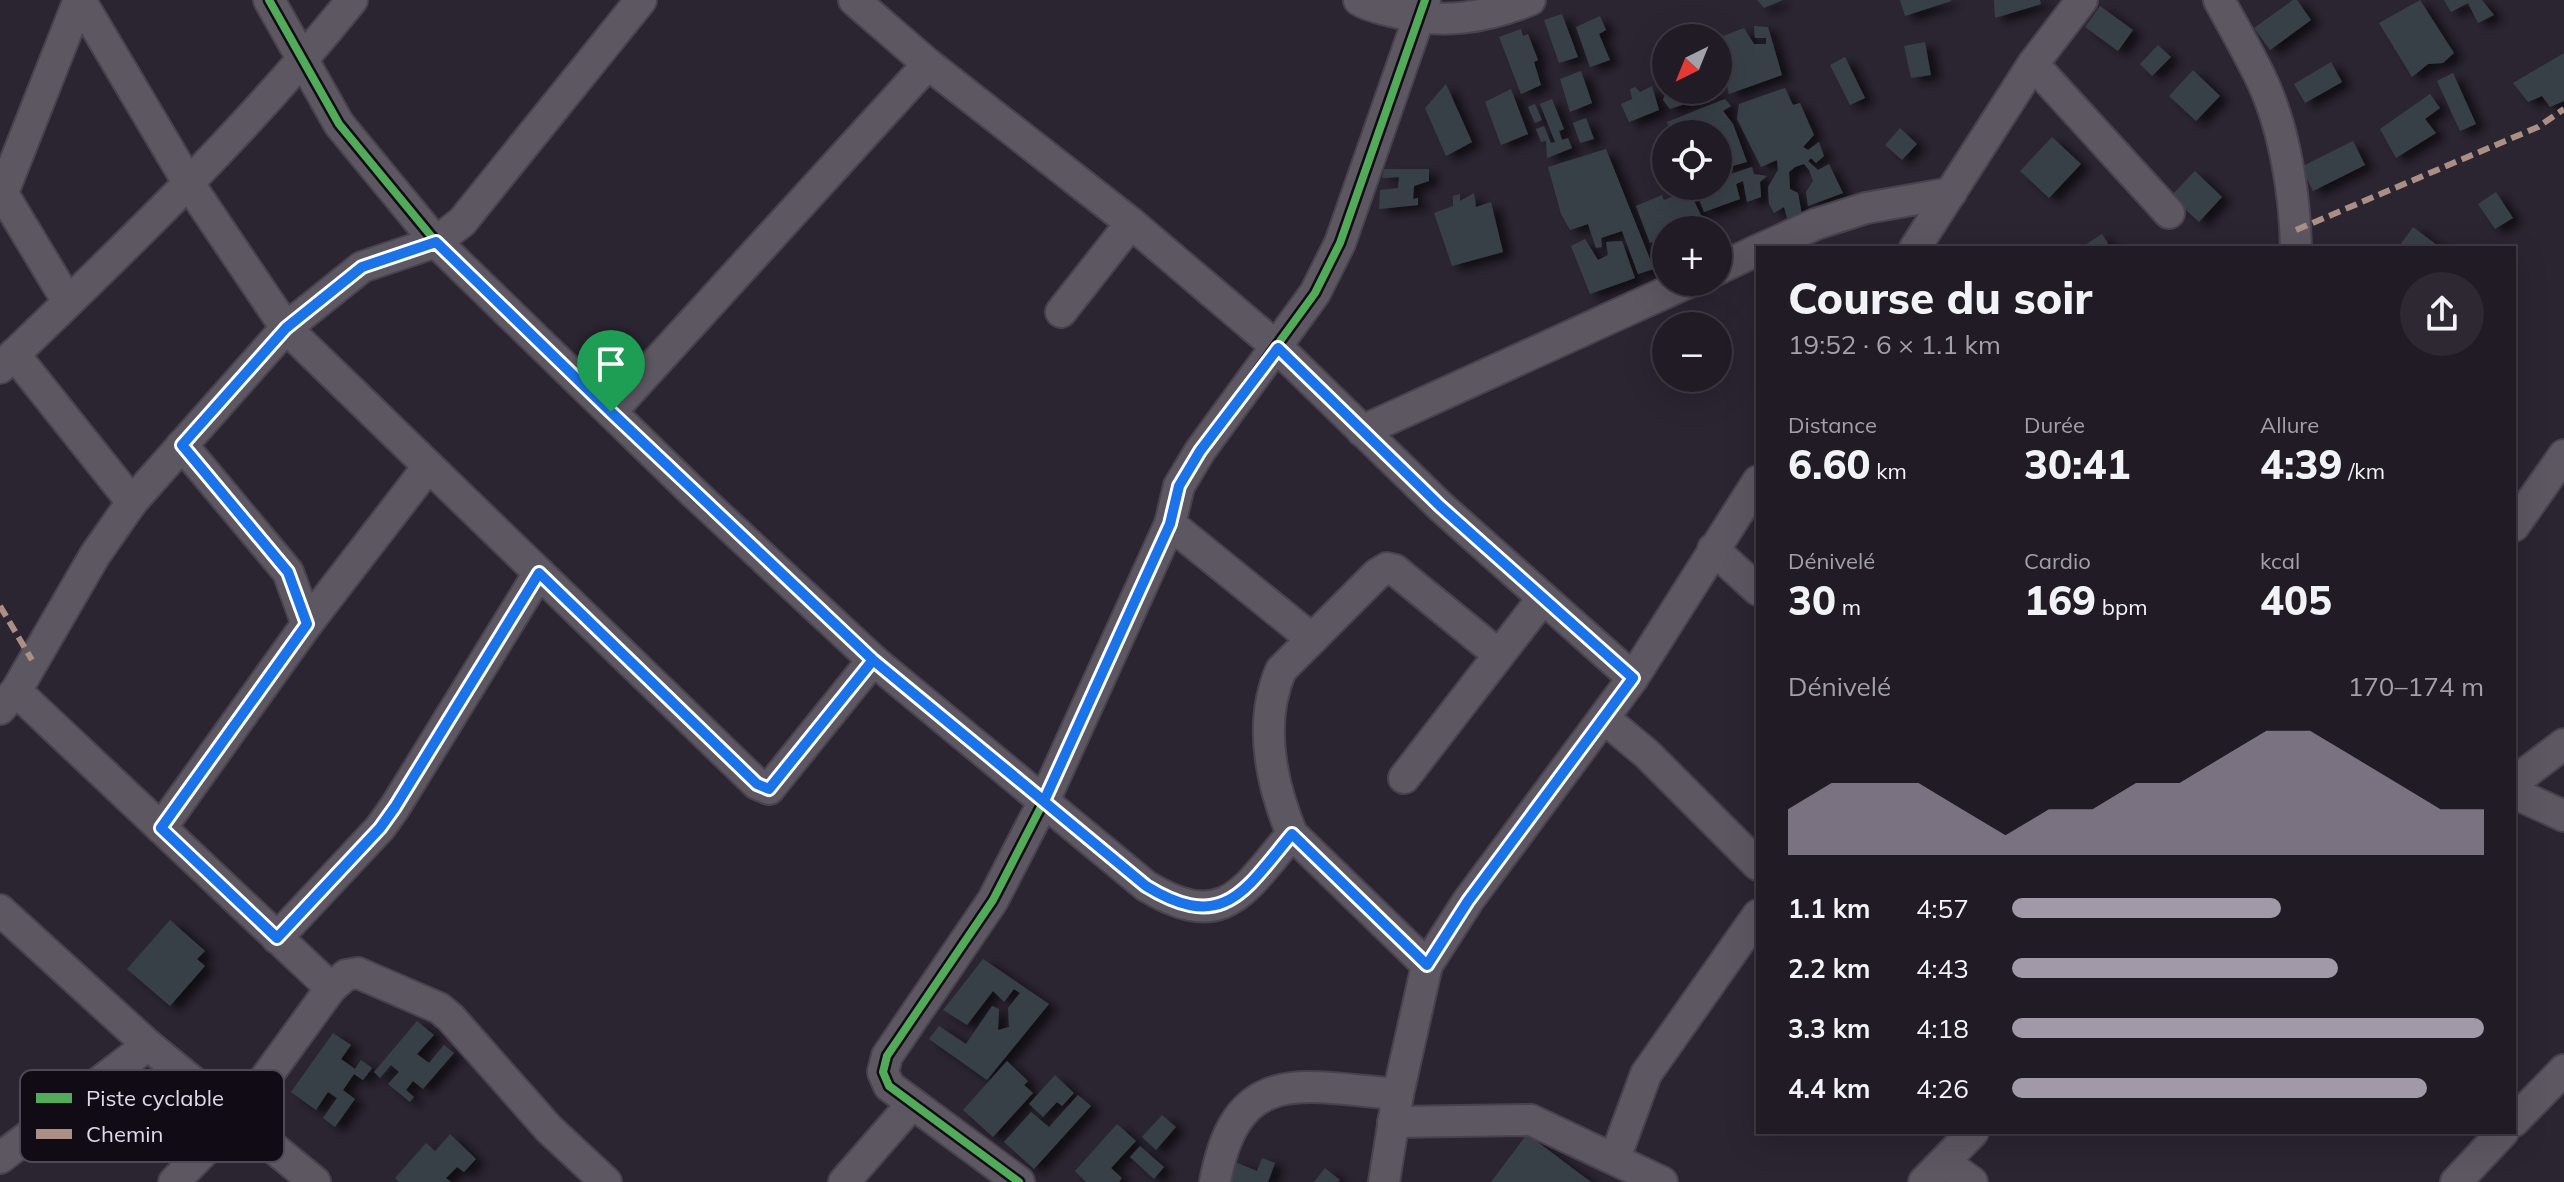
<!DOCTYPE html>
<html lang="fr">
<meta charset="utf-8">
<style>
:root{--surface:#201b25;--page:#2d2832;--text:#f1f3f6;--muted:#a2a1a7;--line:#3d3942;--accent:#a198a8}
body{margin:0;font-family:Mulish,sans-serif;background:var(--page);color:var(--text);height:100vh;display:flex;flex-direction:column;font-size:30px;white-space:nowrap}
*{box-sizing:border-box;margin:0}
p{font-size:26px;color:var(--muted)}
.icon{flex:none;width:44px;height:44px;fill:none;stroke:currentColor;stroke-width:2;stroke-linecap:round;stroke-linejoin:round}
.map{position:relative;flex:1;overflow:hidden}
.drawer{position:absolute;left:1756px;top:246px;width:760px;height:888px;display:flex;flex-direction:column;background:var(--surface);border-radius:0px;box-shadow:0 8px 32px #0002,0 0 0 2px var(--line)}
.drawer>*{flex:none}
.needle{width:52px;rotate:223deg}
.buttons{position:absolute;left:1652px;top:24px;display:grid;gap:16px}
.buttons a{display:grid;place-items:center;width:80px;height:80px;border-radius:50%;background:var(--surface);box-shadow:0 8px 32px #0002,0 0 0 2px var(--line);font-size:40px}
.pin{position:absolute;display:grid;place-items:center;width:68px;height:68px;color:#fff;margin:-82px -34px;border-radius:50% 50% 50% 0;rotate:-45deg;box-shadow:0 0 8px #0007}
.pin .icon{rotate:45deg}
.round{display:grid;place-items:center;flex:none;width:84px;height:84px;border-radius:42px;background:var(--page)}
.summary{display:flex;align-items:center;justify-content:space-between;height:136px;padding:0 32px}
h1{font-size:44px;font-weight:800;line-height:60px}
.stats{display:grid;grid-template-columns:repeat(3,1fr);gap:12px;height:136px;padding:8px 32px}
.stats div{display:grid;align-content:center}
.stats b{font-size:40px;font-weight:800}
.stats small{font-size:22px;font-weight:400}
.stats p{font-size:22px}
.chart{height:224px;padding:16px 32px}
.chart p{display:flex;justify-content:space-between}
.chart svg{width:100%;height:144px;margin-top:8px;fill:var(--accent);opacity:.7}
ul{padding:0 32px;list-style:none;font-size:26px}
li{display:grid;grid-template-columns:128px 96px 1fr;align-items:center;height:60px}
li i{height:20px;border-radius:10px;background:var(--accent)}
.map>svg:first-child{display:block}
.building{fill:#384146;filter:url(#shadow)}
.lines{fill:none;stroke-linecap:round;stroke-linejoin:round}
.street-casing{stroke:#49424e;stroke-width:34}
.street{stroke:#5c5761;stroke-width:30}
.quiet{stroke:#ac8f84;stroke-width:6;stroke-dasharray:12 6;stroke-linecap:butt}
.cycleway-casing{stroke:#110b16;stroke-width:13}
.cycleway{stroke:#51ab58;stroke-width:8}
.route-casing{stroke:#fff;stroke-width:16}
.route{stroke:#1a73e8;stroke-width:10}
.key{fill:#110b16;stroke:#4f4855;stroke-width:2}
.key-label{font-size:22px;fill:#e0d7e8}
</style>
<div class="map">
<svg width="2564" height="1182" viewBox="0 0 2564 1182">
<defs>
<filter id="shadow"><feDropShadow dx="9" dy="5" stdDeviation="4" flood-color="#0009"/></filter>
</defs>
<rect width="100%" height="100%" fill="#2b2431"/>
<g class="building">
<polygon points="1757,0 1783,0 1764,8"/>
<polygon points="1900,0 1951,0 1951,1 1905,16"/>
<polygon points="1994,0 2040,0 2041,4 1995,18"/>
<polygon points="2293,0 2297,0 2311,20 2270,50 2254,28"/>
<polygon points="2420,0 2454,53 2443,63 2428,64 2412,77 2379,23"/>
<polygon points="2444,0 2482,0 2494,15 2478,23 2468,3 2451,12"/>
<polygon points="2100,6 2133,30 2118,51 2085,27"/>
<polygon points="1562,14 1578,57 1559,63 1544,20"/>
<polygon points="1600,16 1606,30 1599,34 1610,60 1590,67 1576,27"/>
<polygon points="1754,26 1768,27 1782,75 1729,94 1726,82 1732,74 1720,71 1718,47 1723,36 1744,28 1754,44 1766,44 1766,38 1755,38"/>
<polygon points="1521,29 1523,36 1528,34 1538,60 1534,62 1541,85 1521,94 1499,37"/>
<polygon points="1925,42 1931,75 1911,78 1904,46"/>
<polygon points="2158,45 2171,57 2152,76 2140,64"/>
<polygon points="2564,53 2564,101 2550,107 2542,96 2528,102 2513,83"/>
<polygon points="1845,57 1865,98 1850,105 1830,65"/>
<polygon points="2331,62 2342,82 2305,103 2294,84"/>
<polygon points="2193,70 2220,96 2196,121 2169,96"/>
<polygon points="1581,71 1592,103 1570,112 1560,79"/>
<polygon points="2453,73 2476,124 2460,131 2437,81"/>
<polygon points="1446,84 1472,142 1446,156 1425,108"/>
<polygon points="1652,86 1659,110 1629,122 1621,104 1632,99 1630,89 1635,87 1640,92"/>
<polygon points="1785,88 1793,105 1800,103 1814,135 1803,147 1808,150 1819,142 1824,156 1816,163 1811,158 1808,161 1818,170 1829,164 1843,193 1808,206 1806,192 1813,181 1809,170 1804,164 1795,167 1789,172 1790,189 1798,193 1802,215 1787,218 1784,207 1774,213 1769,204 1768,187 1778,170 1777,160 1761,167 1737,119 1739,104"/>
<polygon points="1511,89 1528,134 1501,145 1485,102"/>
<polygon points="1667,90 1718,90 1719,93 1670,109 1663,100"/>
<polygon points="2430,94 2440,108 2425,119 2436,133 2396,158 2380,129"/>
<polygon points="1552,99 1564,129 1559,131 1562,140 1568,138 1572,148 1547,158 1546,141 1541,142 1536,129 1544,126 1551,143 1555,142 1540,104"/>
<polygon points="1725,99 1731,106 1723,111 1733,124 1747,162 1718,170 1718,134 1671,134 1667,122"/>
<polygon points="1535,104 1542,120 1535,123 1528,107"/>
<polygon points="1586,118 1594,139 1580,143 1573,123"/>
<polygon points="1900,128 1917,144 1902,160 1885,145"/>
<polygon points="2052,137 2081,164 2049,198 2020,171"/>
<polygon points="2353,141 2365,165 2313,191 2301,167"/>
<polygon points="1606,149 1654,269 1638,274 1622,231 1601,238 1602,247 1596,248 1588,224 1570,230 1561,214 1548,167"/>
<polygon points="1752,167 1754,174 1767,176 1760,182 1761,197 1747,202 1743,181 1736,184 1740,199 1704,212 1694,186 1718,186 1718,178"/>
<polygon points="1384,169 1429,169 1429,181 1414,186 1413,199 1418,198 1418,205 1379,209 1380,190 1398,188 1399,177 1382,178"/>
<polygon points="2195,171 2222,197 2199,222 2171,196"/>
<polygon points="1689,190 1708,230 1693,230 1688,221 1683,222 1687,230 1666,230 1666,236 1650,243 1636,206 1662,195 1664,200"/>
<polygon points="2496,192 2513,218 2495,229 2478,204"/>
<polygon points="1474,193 1476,207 1491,202 1503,252 1452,266 1434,213 1453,206 1453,196 1460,194 1460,201"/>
<polygon points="2413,227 2441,248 2398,248"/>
<polygon points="2102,234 2111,248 2080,248"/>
<polygon points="1585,239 1598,260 1608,255 1606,242 1622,241 1635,278 1590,294 1571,246"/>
<polygon points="170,920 205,951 197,959 205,966 170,1006 127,969"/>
<polygon points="983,959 1049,1004 987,1080 929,1039 939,1026 966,1044 992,1006 999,1009 998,1030 1009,1027 1008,1008 1020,993 1014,989 1004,1002 993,991 967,1025 943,1010"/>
<polygon points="417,1021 434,1035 417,1054 429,1063 444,1045 454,1053 423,1089 413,1081 406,1090 414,1097 410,1102 388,1084 399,1072 391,1065 380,1078 374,1072"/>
<polygon points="333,1033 351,1045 341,1059 355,1069 361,1060 372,1068 363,1080 354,1074 343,1090 355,1099 335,1127 323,1118 337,1098 328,1092 316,1110 291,1092"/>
<polygon points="1007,1061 1028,1081 1024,1085 1033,1093 993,1137 963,1110"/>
<polygon points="1055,1075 1074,1093 1062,1106 1057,1102 1043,1117 1029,1104"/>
<polygon points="1078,1095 1091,1106 1034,1169 1004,1142 1031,1112 1049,1127"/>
<polygon points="1162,1115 1176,1127 1156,1150 1142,1137"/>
<polygon points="1117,1124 1136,1141 1111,1168 1122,1178 1119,1182 1086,1182 1075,1171"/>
<polygon points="450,1134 476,1159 464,1172 457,1167 446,1178 451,1182 399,1182 395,1178 426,1143 435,1151"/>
<polygon points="1527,1134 1591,1182 1491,1182"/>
<polygon points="1140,1146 1164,1167 1154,1179 1130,1157"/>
<polygon points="1262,1158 1275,1163 1268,1182 1227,1182 1235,1162 1257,1171"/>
<polygon points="1325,1168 1340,1180 1338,1182 1314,1182"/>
</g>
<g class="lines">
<defs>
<g id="street">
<polyline points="80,0 189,184 286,328 757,784 769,789 873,660"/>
<path d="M269 0 339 124 436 242 694 493 873 660 1146 886C1225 934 1244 890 1292 834"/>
<polyline points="854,0 928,64 1131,223 1278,348 1440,506 1633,678"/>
<path d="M1359 0C1370 7 1383 9 1395 12 1443 25 1484 18 1530 0"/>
<path d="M2219 0C2234 28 2250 55 2263 83 2285 131 2295 196 2296 248"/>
<polyline points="2033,64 2169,213"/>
<polyline points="0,189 68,302"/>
<polyline points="0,200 79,0"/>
<polyline points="1763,248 1816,224 1866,208 1951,193"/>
<polyline points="1915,248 2033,64 2082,0"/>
<polyline points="1718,269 1758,250"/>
<polyline points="1061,312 1131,223"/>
<polyline points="14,354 132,502"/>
<path d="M0 368C123 250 245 133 352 0"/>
<polyline points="611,412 928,64"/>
<polyline points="1362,431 1689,282"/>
<polyline points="182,445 288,572 307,624"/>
<polyline points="1170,524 1312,639"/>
<polyline points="2514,526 2564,455"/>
<polyline points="1713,549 1758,590"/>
<polyline points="16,691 331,988"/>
<polyline points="0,709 16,691 95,555 132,502 286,328 362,267 436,242 462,222 641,0"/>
<polyline points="1605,719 1647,754 1758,865"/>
<polyline points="1404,778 1543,598"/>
<polyline points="2514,782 2564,744"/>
<polyline points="2514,793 2564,816"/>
<polyline points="161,828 307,624 428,467"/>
<polyline points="0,910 148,1045 315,1182"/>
<polyline points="277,938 380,828 395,807 539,573"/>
<path d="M1427 965 1292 834C1271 783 1258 723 1281 670L1377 574 1387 568 1395 570 1498 654"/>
<polyline points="2514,1121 2564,1070"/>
<polyline points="1393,1122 1531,1120 1662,1182"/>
<polyline points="0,1158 148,1045"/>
<polyline points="1615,1158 1646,1074 1758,915"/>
<polyline points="1944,1162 1972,1182"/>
<polyline points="174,1182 238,1116 331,988 346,975 358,973 439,1008 451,1018 549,1129 606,1182"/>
<polyline points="844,1182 912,1104"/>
<polyline points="1019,1182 889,1086 883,1072 887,1056 993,900 1044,801 1170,524 1179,486 1200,451 1315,293 1340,243 1425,0"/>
<path d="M1215 1182C1237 1062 1303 1087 1398 1094"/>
<polyline points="1384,1182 1398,1094 1427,965 1468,901 1633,678 1758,481"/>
<polyline points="1924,1182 1973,1132"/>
<polyline points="2456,1182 2503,1132"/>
</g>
</defs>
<use href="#street" class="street-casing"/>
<use href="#street" class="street"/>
<g class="quiet">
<polyline points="2296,230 2538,127 2564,109"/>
<polyline points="0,606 32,660"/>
</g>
<defs>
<g id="cycleway">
<path d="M269 0 339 124 436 242 694 493 873 660 1146 886C1225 934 1244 890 1292 834"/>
<polyline points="1019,1182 889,1086 883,1072 887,1056 993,900 1044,801 1170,524 1179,486 1200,451 1315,293 1340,243 1425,0"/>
</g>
</defs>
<use href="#cycleway" class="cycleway-casing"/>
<use href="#cycleway" class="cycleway"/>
</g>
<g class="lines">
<defs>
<path id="route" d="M611 412 436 242 362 267 286 328 182 445 288 572 307 624 161 828 277 938 380 828 395 807 539 573 757 784 769 789 873 660 1146 886C1224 934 1245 890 1292 834L1427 965 1468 901 1633 678 1440 506 1278 348 1200 451 1179 486 1170 524 1044 801 873 660 611 412"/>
</defs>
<use href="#route" class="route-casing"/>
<use href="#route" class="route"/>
</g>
<rect x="20" y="1070" width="264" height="92" rx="12" class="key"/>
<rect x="36" y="1093" width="36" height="10" fill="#51ab58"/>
<rect x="36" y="1129" width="36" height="10" fill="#ac8f84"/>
<g class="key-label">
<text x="86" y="1106">Piste cyclable</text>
<text x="86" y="1142">Chemin</text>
</g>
</svg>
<div class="buttons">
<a><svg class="needle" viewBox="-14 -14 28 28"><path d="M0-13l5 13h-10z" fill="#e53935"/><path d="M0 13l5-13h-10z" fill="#a2a1a7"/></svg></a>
<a><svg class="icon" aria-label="locate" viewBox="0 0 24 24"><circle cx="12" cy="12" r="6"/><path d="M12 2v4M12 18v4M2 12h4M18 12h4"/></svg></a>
<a>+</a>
<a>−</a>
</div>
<div class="pin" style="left:611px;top:412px;background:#1e9e55"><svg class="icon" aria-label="arrive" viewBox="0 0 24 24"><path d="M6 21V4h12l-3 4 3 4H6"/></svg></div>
<section class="drawer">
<div class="summary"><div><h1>Course du soir</h1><p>19:52 · 6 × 1.1 km</p></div><a class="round"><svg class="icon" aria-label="share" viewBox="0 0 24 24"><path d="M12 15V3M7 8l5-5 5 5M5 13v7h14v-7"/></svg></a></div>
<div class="stats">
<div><p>Distance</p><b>6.60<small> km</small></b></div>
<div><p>Durée</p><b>30:41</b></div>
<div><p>Allure</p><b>4:39<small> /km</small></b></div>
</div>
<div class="stats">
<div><p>Dénivelé</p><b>30<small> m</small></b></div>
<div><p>Cardio</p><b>169<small> bpm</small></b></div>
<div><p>kcal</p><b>405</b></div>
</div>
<div class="chart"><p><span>Dénivelé</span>170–174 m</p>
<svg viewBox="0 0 160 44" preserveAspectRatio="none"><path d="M0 44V30L10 22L20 22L30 22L40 30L50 38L60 30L70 30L80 22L90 22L100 14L110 6L120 6L130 14L140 22L150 30L160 30V44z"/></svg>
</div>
<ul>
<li><b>1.1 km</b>4:57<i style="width:57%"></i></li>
<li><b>2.2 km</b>4:43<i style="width:69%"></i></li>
<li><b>3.3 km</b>4:18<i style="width:100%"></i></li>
<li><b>4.4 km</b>4:26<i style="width:88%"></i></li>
</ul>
</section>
</div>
